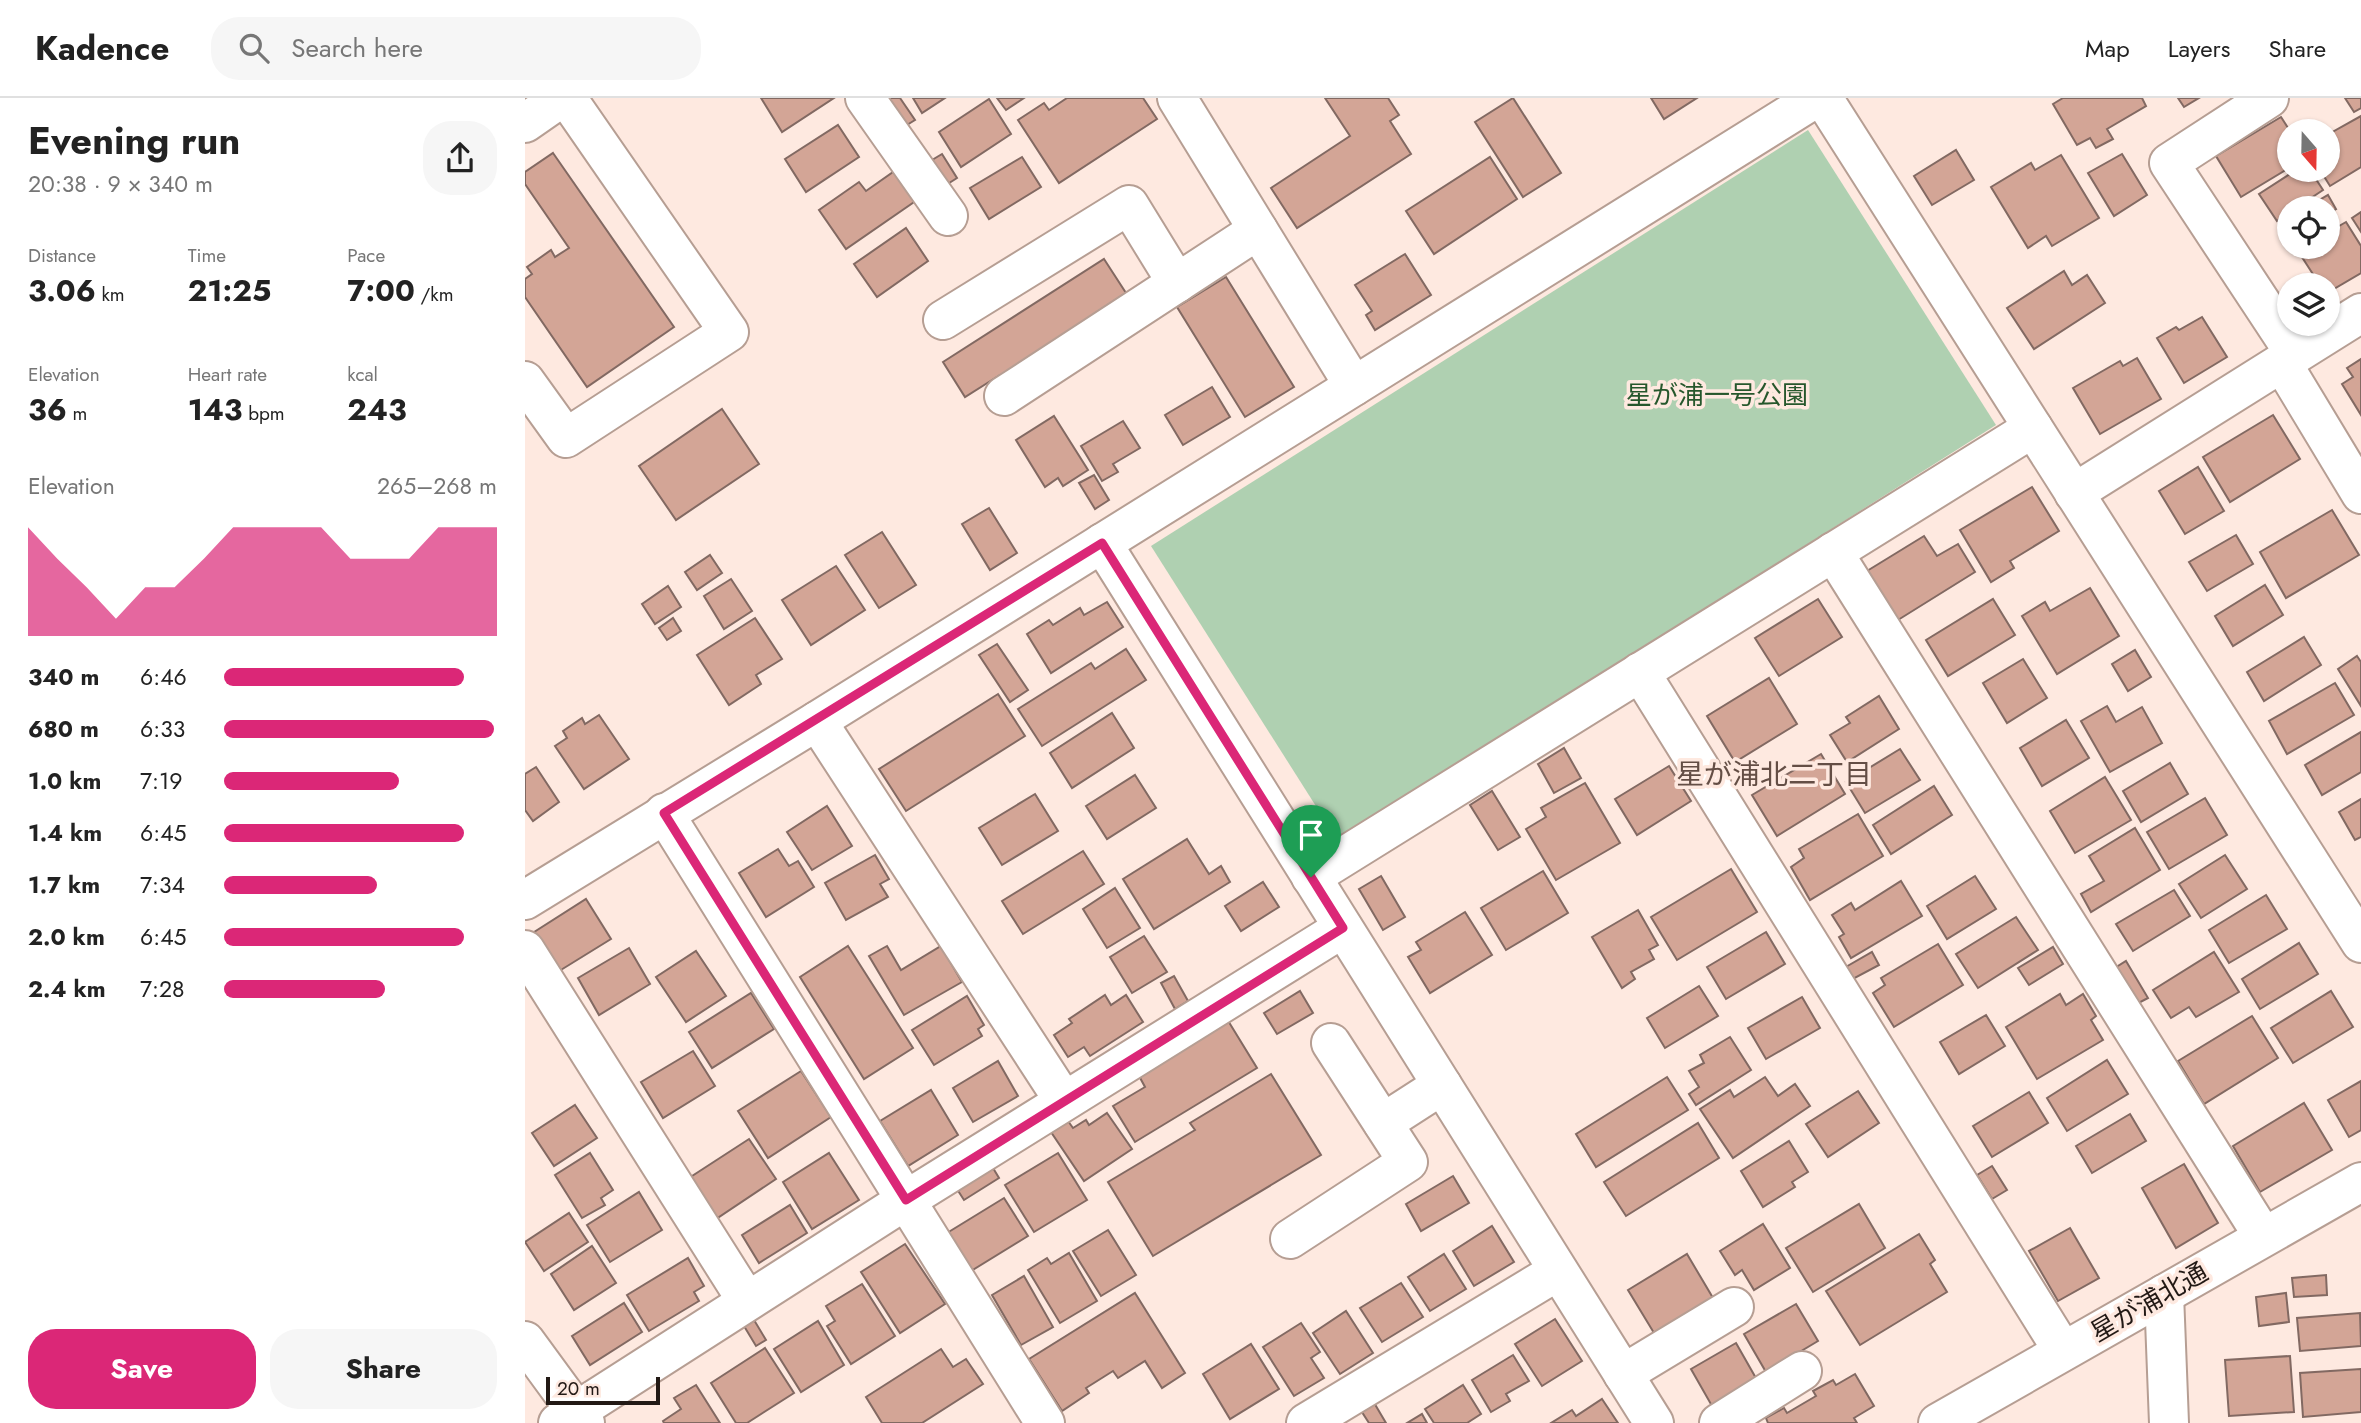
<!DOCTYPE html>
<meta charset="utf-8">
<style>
:root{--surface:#fff;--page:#f6f6f6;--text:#222;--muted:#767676;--line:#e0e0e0;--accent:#db2777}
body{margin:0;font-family:Jost,"Noto Sans JP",sans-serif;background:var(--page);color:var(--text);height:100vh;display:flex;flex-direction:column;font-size:26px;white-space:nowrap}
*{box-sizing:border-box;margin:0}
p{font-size:23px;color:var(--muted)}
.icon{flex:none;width:38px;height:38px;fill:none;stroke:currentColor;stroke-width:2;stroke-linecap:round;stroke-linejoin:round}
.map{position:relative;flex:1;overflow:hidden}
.sheet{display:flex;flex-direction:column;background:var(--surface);width:525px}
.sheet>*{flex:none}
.needle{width:46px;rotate:160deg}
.fabs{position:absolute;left:1752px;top:21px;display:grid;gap:14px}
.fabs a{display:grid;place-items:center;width:63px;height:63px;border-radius:50%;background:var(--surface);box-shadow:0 2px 5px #0004;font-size:35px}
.scale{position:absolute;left:21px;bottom:18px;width:114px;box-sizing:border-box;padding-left:7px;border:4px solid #221915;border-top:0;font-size:19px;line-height:24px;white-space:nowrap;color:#221915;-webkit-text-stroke:5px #fee9e0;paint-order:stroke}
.pin{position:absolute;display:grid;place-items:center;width:60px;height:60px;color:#fff;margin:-72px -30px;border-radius:50% 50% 50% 0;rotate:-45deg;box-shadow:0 0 7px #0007}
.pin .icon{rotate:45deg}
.round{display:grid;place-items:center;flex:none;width:74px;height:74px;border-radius:28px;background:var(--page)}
.summary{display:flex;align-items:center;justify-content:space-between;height:119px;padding:0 28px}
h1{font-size:38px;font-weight:700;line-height:52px}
.figures{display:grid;grid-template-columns:repeat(3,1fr);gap:10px;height:119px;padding:7px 28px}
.figures div{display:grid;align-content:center}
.figures b{font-size:30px;font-weight:700}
.figures small{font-size:19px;font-weight:400}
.figures p{font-size:19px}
.chart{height:196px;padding:14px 28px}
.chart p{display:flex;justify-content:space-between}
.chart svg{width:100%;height:126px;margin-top:7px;fill:var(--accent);opacity:.7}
.button{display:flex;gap:14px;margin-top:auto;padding:14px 28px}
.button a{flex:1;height:80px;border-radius:28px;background:var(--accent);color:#fff;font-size:28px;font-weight:700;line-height:80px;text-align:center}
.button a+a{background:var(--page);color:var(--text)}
ul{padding:0 28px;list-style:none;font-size:23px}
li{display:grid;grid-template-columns:112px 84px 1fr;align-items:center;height:52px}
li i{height:18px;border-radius:9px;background:var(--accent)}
header{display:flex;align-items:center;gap:42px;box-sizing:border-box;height:98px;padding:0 35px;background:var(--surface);border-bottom:2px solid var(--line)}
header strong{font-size:33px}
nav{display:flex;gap:38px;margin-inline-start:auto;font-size:24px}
.search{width:490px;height:63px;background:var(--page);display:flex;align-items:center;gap:18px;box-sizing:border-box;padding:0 24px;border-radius:28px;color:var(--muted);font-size:26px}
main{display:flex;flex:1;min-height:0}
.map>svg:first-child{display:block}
.green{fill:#afd0b1}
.building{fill:#d3a596;stroke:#826962;stroke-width:2}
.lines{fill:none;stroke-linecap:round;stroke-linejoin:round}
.minor-casing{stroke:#b69e93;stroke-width:42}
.minor{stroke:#fff;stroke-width:38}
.route-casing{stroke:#fff;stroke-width:14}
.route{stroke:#db2777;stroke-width:9}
.labels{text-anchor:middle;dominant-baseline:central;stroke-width:7;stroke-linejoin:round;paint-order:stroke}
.park-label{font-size:26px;fill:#26572c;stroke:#fee9e0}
.street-label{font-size:26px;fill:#221915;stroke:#fee9e0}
.neighbourhood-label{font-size:28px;fill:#644e45;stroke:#fee9e0}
</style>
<header>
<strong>Kadence</strong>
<div class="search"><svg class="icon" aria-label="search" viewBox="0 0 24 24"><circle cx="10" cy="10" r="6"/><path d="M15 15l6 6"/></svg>Search here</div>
<nav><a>Map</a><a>Layers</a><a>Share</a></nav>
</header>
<main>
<section class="sheet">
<div class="summary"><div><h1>Evening run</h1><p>20:38 · 9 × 340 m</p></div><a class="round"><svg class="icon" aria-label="share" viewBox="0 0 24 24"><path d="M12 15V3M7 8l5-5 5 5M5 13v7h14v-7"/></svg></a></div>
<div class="figures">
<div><p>Distance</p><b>3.06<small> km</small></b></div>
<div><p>Time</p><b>21:25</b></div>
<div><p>Pace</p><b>7:00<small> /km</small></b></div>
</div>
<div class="figures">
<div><p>Elevation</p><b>36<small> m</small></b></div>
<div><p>Heart rate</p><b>143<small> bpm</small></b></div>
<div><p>kcal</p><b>243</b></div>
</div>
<div class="chart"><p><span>Elevation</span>265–268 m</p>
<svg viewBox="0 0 160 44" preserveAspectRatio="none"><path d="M0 44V6L10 17L20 27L30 38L40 27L50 27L60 17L70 6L80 6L90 6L100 6L110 17L120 17L130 17L140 6L150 6L160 6V44z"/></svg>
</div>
<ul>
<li><b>340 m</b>6:46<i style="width:88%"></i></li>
<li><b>680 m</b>6:33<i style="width:99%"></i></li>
<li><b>1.0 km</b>7:19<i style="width:64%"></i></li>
<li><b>1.4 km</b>6:45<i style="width:88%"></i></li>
<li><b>1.7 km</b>7:34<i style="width:56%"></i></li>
<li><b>2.0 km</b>6:45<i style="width:88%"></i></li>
<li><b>2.4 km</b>7:28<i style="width:59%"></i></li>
</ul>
<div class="button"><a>Save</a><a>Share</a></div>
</section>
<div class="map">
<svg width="1836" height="1325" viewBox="0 0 1836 1325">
<rect width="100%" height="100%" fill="#fee9e0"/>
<polygon class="green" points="1283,32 1471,327 813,743 626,448"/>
<g class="building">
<polygon points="236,0 309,0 257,34"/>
<polygon points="364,0 375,0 390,22 377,30 359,3"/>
<polygon points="388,0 420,0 397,15"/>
<polygon points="472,0 499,0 481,12"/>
<polygon points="542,0 618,0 632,21 534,85 493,22 519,5 524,12"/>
<polygon points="800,0 863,0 874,17 865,23 886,56 772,130 746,90 825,38"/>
<polygon points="988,0 1036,75 998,99 950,24"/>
<polygon points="1126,0 1172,0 1139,21"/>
<polygon points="1538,0 1617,0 1621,8 1582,31 1588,41 1571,50 1565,40 1552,47 1528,6"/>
<polygon points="1653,0 1674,0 1659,9"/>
<polygon points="1820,0 1836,0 1836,10 1829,14"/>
<polygon points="464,1 486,36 436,69 414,34"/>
<polygon points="1836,18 1836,69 1805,88 1795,72 1802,72 1802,37"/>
<polygon points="1756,19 1765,33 1764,47 1756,52 1764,65 1764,70 1716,99 1691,58"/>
<polygon points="313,27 334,59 281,94 260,61"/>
<polygon points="1431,52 1449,82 1407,107 1389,78"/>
<polygon points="28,55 149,229 62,289 0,199 0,181 7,176 2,169 26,152 30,159 44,150 0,86 0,74"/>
<polygon points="417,56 432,80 418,89 402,65"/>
<polygon points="1597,56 1622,97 1589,118 1563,75"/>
<polygon points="1536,57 1574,120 1527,148 1521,138 1503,150 1466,89 1506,65 1510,72"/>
<polygon points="497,59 516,89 464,121 445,90"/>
<polygon points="965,59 992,101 909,156 881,113"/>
<polygon points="371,72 392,102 321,151 294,112 334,84 341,93"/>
<polygon points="1771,72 1785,72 1798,92 1771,110 1764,110 1764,115 1752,123 1734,96"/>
<polygon points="1803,97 1811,111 1802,116 1802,110 1787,110 1786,107"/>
<polygon points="1836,114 1836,134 1827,120"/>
<polygon points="1821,124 1836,148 1836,175 1802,195 1802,187 1795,187 1773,153 1781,149 1802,149 1802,135"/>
<polygon points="381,130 403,163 352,199 329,166"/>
<polygon points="880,156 906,197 850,232 841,217 847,213 830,187"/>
<polygon points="579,161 601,195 569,216 575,224 479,283 475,277 440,299 418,264"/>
<polygon points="1539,173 1547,187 1562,177 1580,205 1509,251 1482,210"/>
<polygon points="701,179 769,289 720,319 652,209"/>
<polygon points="1677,219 1702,259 1659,285 1632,240 1651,229 1654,232"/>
<polygon points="1612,260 1636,301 1575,336 1548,290 1595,263 1598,268"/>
<polygon points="1836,261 1836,317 1817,286 1828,279 1822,270"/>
<polygon points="687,289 705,319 658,347 640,317"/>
<polygon points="197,311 234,366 151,422 114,368"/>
<polygon points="1748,317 1775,361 1705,404 1678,359"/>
<polygon points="529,318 563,372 538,388 533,380 520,389 491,342"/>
<polygon points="598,323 615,350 588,366 593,374 577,383 556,348"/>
<polygon points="1673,369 1699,413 1660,436 1634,393"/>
<polygon points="569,377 584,402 570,411 554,385"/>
<polygon points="1507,389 1534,433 1485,463 1489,470 1466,484 1435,432"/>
<polygon points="464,410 492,455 465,472 437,426"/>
<polygon points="1807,412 1834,457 1761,500 1735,454"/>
<polygon points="357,434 391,487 354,510 320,457"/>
<polygon points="1711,437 1728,466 1682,493 1664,464"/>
<polygon points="1399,438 1412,458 1433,446 1450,474 1373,522 1342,473"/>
<polygon points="185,457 197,475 172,492 160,474"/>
<polygon points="311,468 340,512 286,547 257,502"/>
<polygon points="206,481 227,513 199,531 179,498"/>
<polygon points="1740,487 1758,517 1708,548 1690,518"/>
<polygon points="143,488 156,509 130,526 117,506"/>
<polygon points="1565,490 1594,538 1532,576 1497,518 1520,504 1525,513"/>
<polygon points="1293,501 1317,539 1254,578 1230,540"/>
<polygon points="1468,501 1490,537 1423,578 1401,542"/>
<polygon points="582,504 598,529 526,575 502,536 524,522 528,527 555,510 559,517"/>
<polygon points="148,520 156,533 142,542 134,530"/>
<polygon points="230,520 257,561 231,577 236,586 204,607 172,557"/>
<polygon points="1779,539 1796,567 1739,603 1722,574"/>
<polygon points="472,546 503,592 485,604 454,557"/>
<polygon points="601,551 621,582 517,648 493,611 566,565 570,571"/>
<polygon points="1610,552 1626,579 1603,593 1587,566"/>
<polygon points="1832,558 1836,564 1836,608 1813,571"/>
<polygon points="1498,561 1522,600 1482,625 1458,585"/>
<polygon points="1244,580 1272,626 1210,664 1182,618"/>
<polygon points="1810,585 1829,617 1762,656 1744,623"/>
<polygon points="473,596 500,638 381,713 354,671"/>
<polygon points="1354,598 1374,631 1322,664 1305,637 1325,625 1321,619"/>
<polygon points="1582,608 1591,624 1617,609 1637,645 1585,674 1556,623"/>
<polygon points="587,615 609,650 547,690 525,655"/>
<polygon points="74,617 104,661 59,691 30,648 42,640 38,633 57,620 60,626"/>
<polygon points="1541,622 1564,660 1517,688 1495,650"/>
<polygon points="1836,634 1836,674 1797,697 1780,667"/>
<polygon points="1039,650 1056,680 1029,695 1013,666"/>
<polygon points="1375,651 1395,682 1340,715 1321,684"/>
<polygon points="1296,656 1320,696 1252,738 1227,697"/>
<polygon points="1645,665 1663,696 1616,724 1598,693"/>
<polygon points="1144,668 1166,703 1112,737 1090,701"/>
<polygon points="11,669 34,704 8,723 0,712 0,676"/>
<polygon points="610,677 631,710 582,741 561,708"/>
<polygon points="1580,679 1606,722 1550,755 1525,713"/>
<polygon points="1060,685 1095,745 1031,782 1001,731 1021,719 1016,710"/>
<polygon points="1409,688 1427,717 1366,756 1348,727"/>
<polygon points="967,693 995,739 973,752 945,707"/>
<polygon points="510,696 533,733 477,767 454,730"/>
<polygon points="1680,700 1702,737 1644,771 1622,734"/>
<polygon points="1836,701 1836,739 1830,742 1814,714"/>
<polygon points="302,708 327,748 287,772 262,734"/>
<polygon points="1333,716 1358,758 1285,802 1266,769 1279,760 1274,751"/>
<polygon points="1610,730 1635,772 1566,814 1556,796 1579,783 1564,758"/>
<polygon points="662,741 684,776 696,768 705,784 629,831 598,781"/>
<polygon points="253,751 264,768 273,763 289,789 241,819 214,775"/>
<polygon points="558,753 579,786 498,836 477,803"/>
<polygon points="350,757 364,781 355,786 363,799 321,822 300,785"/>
<polygon points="1700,757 1722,791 1676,820 1654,786"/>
<polygon points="1206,771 1232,814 1152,862 1126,819"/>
<polygon points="1018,773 1043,815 981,852 956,810"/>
<polygon points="856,778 880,819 858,832 834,791"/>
<polygon points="1450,778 1471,811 1422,841 1402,808"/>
<polygon points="1376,783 1397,818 1326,860 1314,839 1319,836 1307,817 1326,805 1330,812"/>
<polygon points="738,784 754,809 716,833 700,808"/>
<polygon points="590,790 615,830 582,850 558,811"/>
<polygon points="1649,792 1665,818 1608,853 1591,826"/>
<polygon points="1741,797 1762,831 1704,865 1684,832"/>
<polygon points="61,801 86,841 31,875 6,836"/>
<polygon points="1113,812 1133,847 1124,852 1129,861 1106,874 1110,881 1097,890 1067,839"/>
<polygon points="940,814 967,857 905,895 883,859 896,852 891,844"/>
<polygon points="1491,819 1513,852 1453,890 1431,856"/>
<polygon points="1241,834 1260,866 1201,901 1182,869"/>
<polygon points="619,838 642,874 607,895 585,859"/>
<polygon points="1774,845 1793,876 1735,911 1717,881"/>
<polygon points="1413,846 1438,887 1369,929 1348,895 1360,887 1356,880"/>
<polygon points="323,848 388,950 339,981 275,879"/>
<polygon points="362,848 376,872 416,848 437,884 379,917 344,858"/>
<polygon points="1528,849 1538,866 1504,887 1493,870"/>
<polygon points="104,850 125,886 74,917 53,880"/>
<polygon points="171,853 201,898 161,924 131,879"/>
<polygon points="1347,854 1354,867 1326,882 1319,870"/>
<polygon points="1689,854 1714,894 1671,919 1664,909 1646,920 1628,892"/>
<polygon points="1601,863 1623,900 1606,909 1585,873"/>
<polygon points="649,878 663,903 650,911 636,885"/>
<polygon points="1174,888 1193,918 1140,950 1122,920"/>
<polygon points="775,893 788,915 752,936 739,915"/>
<polygon points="1806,893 1828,929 1768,965 1746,930"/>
<polygon points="226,895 249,931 187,970 164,934"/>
<polygon points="1535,896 1541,907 1558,896 1571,918 1566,922 1578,942 1512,981 1481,929"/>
<polygon points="580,897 586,907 601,897 618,924 565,958 559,949 543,959 529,937 547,925 544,921"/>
<polygon points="442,898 459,927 453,931 457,938 409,967 387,932"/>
<polygon points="1277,899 1295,930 1241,961 1223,930"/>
<polygon points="1461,917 1480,948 1434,976 1415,944"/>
<polygon points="1727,918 1753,960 1679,1006 1653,963"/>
<polygon points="702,921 732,970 610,1044 588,1008 620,989 613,976"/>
<polygon points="1205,939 1226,972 1171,1007 1164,996 1174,989 1164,973 1179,965 1175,957"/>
<polygon points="168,953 190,988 138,1020 116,984"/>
<polygon points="1582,962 1603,996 1542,1033 1522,1000"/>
<polygon points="473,963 493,998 448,1024 428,990"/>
<polygon points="276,973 306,1019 243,1060 213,1013"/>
<polygon points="746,976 796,1057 628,1158 583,1084 670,1032 665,1025"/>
<polygon points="1142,979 1163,1012 1071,1069 1051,1036"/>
<polygon points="1240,979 1253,998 1270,986 1285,1008 1208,1060 1175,1011 1205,992 1209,999"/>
<polygon points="1836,983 1836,1032 1824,1039 1803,1002"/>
<polygon points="406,992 433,1037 383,1068 355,1023"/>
<polygon points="1333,993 1354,1025 1303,1059 1281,1026"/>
<polygon points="1504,994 1523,1025 1467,1059 1448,1028"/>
<polygon points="1779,1005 1807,1052 1735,1094 1708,1048"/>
<polygon points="50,1007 72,1040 29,1068 7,1035"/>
<polygon points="582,1015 607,1051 559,1083 526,1034 543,1023 548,1030 561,1022 564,1027"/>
<polygon points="1605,1016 1621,1043 1567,1075 1551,1048"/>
<polygon points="1173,1025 1194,1060 1101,1118 1079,1084"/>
<polygon points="224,1041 251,1081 191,1121 164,1080"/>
<polygon points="1264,1043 1283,1074 1267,1084 1270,1089 1238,1109 1216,1073"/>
<polygon points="65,1055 88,1092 76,1100 80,1107 57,1120 30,1077"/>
<polygon points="304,1055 334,1102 287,1131 258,1084"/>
<polygon points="533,1055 562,1102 509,1134 480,1087"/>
<polygon points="465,1065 474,1080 439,1102 430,1088"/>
<polygon points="1659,1066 1693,1125 1651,1150 1617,1090"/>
<polygon points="1467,1068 1482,1092 1467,1101 1452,1077"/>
<polygon points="928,1078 944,1105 896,1133 881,1106"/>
<polygon points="114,1094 137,1132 85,1164 62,1127"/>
<polygon points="479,1100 503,1138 446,1173 422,1135"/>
<polygon points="1334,1106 1360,1150 1288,1194 1261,1150"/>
<polygon points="265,1107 282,1135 234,1165 217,1137"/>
<polygon points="44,1115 63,1144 19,1173 0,1144"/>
<polygon points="1238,1126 1265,1170 1229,1192 1217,1172 1210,1177 1195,1153"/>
<polygon points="967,1128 989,1164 949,1188 928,1153"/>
<polygon points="1545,1130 1574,1180 1533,1203 1504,1153"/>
<polygon points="583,1132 611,1177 576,1198 548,1153"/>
<polygon points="1394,1136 1410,1162 1405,1166 1422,1194 1335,1247 1301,1193"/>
<polygon points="380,1146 420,1206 375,1235 336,1174"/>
<polygon points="67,1148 91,1185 49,1212 26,1176"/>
<polygon points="544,1155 572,1203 535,1225 503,1172 522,1160 526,1166"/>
<polygon points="919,1156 941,1191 905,1213 883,1179"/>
<polygon points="1162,1156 1188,1200 1129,1235 1103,1192"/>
<polygon points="163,1160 179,1188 169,1194 174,1203 124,1233 102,1197"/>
<polygon points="1801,1177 1802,1197 1769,1199 1767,1180"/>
<polygon points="499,1178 528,1229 496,1247 467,1197"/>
<polygon points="876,1185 898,1219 857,1244 835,1210"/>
<polygon points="337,1186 370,1238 326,1266 302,1228 310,1223 301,1208"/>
<polygon points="610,1195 660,1275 637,1290 620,1263 593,1280 588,1273 561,1290 564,1295 537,1313 504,1261"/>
<polygon points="1761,1195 1764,1224 1734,1228 1731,1199"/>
<polygon points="99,1205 117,1234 65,1267 47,1238"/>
<polygon points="1271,1206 1293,1243 1241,1274 1219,1236"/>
<polygon points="223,1212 241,1242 231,1248 213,1218"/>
<polygon points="821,1213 848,1255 815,1276 788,1235"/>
<polygon points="1835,1215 1836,1248 1775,1253 1772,1220"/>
<polygon points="1030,1221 1057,1263 1017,1288 990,1246"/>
<polygon points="293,1223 319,1267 276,1294 249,1251"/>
<polygon points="776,1225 795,1254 786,1260 799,1280 769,1298 738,1249"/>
<polygon points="1211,1245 1232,1282 1187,1308 1166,1271"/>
<polygon points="726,1246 754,1291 705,1321 678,1276"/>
<polygon points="240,1250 269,1295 222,1325 211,1325 186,1285"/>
<polygon points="416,1251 428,1269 441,1261 458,1286 397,1325 357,1325 341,1299"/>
<polygon points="988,1257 1004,1283 981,1296 985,1303 966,1314 947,1282"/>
<polygon points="1765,1258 1769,1314 1704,1318 1700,1262"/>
<polygon points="1836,1271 1836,1314 1778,1319 1775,1275"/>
<polygon points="1330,1276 1349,1308 1329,1320 1332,1325 1243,1325 1241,1320 1259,1310 1262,1315 1291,1298 1288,1293 1308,1282 1311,1287"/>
<polygon points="171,1287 195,1325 139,1325 138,1323 156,1311 149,1300"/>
<polygon points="938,1287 956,1316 942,1325 909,1325 900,1311"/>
<polygon points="1077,1301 1093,1325 1026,1325 1047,1312 1051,1318"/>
<polygon points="848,1303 861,1325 844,1325 835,1311"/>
<polygon points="897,1316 902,1325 882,1325"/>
</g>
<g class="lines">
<defs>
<g id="minor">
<polyline points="340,0 423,118"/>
<polyline points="652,0 829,288"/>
<polyline points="1298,0 1836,845"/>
<polyline points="1744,0 1644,65 1770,256"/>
<polyline points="0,25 36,0"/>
<polyline points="418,222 604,107 652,185"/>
<polyline points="1757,265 1836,396"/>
<polyline points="0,283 41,340 204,234 42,0"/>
<polyline points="479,298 733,132"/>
<polyline points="1549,395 1836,215"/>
<polyline points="577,445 1129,1325"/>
<polyline points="1308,454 1738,1138"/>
<polyline points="1115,574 1538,1253"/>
<polyline points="292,623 539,1003"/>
<polyline points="139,715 520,1325"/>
<polyline points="786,779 1508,330"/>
<polyline points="0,802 292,623 1291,0"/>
<polyline points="0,852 222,1203"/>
<polyline points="858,1025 917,987"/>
<polyline points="765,1141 883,1064 806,945"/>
<polyline points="1639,1196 1644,1325"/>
<polyline points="0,1243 60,1325"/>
<polyline points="1098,1276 1209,1209"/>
<polyline points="33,1325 381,1102 818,830"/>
<polyline points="781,1325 1033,1173"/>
<polyline points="1194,1325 1277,1273"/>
<polyline points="1413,1325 1836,1084"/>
</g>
</defs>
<use href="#minor" class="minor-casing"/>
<use href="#minor" class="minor"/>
</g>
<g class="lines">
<defs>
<polygon id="route" points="577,445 818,830 381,1102 139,715"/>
</defs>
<use href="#route" class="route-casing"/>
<use href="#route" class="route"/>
</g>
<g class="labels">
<g class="park-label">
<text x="1192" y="297">星が浦一号公園</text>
</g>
<g class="street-label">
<text transform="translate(1624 1204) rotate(-30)">星が浦北通</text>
</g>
<g class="neighbourhood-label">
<text x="1249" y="676">星が浦北二丁目</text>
</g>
</g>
</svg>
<div class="fabs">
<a><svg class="needle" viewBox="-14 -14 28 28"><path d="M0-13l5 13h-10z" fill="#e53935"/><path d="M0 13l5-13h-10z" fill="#767676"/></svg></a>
<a><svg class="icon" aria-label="locate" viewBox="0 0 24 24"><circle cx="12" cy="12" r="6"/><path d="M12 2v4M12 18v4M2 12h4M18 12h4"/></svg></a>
<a><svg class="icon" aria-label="layers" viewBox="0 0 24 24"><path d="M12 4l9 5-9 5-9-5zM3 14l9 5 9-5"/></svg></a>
</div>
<div class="scale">20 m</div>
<div class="pin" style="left:786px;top:779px;background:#1e9e55"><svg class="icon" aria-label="arrive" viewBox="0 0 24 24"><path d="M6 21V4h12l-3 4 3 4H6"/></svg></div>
</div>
</main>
